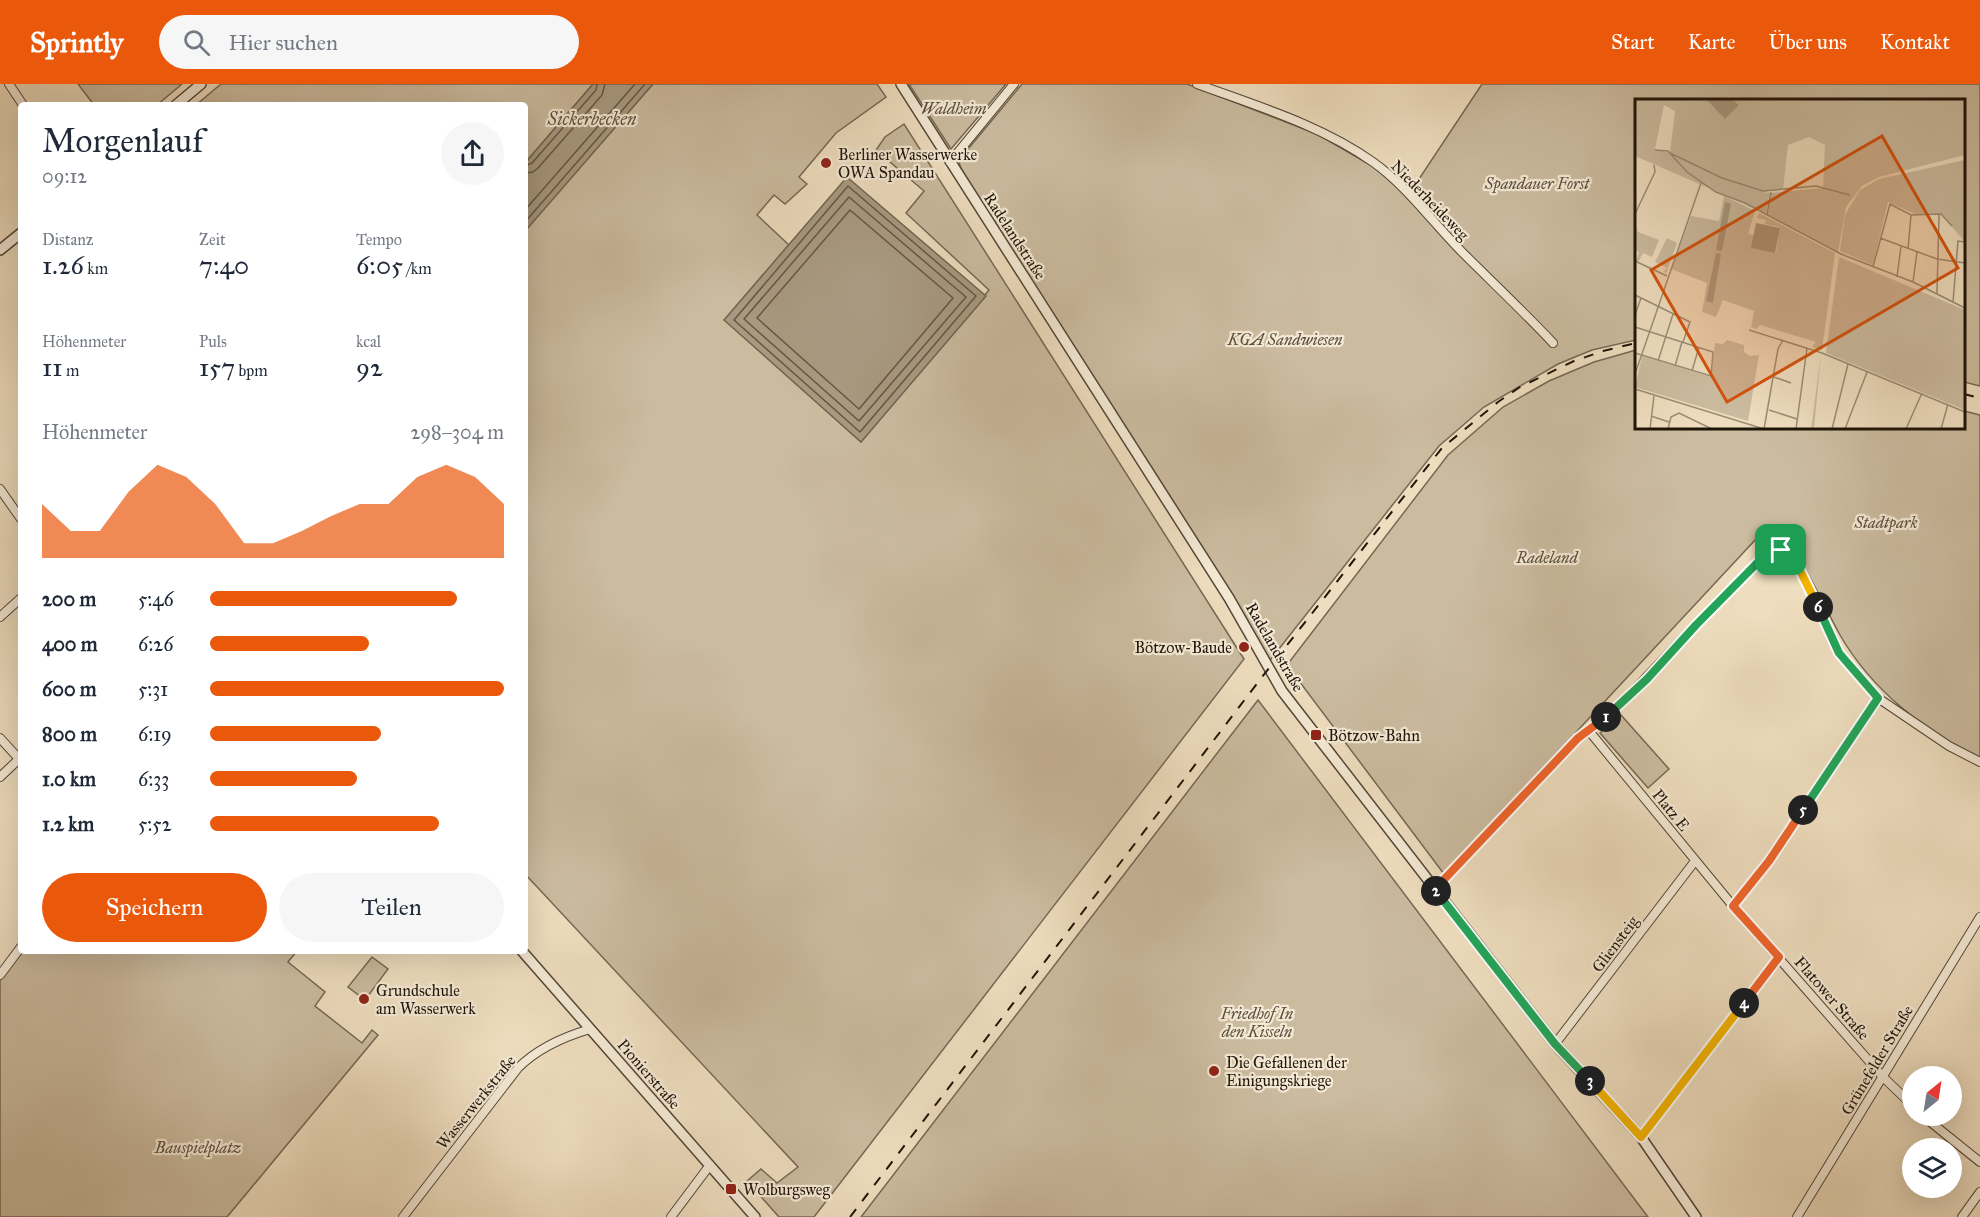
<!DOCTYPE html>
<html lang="de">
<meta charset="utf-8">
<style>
:root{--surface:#fff;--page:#f6f6f7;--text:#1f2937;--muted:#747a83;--accent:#ea580c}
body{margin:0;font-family:"IM FELL Great Primer",serif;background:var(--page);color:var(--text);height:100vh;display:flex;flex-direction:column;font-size:22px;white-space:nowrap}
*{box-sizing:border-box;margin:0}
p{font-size:20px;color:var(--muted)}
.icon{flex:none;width:33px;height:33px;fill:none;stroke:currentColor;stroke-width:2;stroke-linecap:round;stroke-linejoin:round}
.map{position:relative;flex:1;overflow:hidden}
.details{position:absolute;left:18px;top:18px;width:510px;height:852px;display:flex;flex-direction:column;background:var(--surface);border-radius:6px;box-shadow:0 6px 24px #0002}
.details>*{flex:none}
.needle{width:39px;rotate:30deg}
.fabs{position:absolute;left:1902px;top:982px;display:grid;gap:12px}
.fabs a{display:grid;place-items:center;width:60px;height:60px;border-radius:50%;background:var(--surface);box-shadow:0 6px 24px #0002;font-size:30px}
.pin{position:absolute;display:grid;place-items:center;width:51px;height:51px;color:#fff;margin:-26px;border-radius:12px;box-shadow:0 3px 9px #0006}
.km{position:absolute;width:30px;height:30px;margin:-15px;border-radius:50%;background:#222;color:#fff;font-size:16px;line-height:30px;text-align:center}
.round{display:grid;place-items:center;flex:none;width:63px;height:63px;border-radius:32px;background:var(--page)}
.summary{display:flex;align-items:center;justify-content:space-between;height:102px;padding:0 24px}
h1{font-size:33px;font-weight:600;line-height:45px}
.stats{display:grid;grid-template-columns:repeat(3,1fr);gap:9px;height:102px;padding:6px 24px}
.stats div{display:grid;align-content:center}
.stats b{font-size:26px;font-weight:600}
.stats small{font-size:16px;font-weight:400}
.stats p{font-size:16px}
.chart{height:168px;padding:12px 24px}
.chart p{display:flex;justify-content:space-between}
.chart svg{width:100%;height:108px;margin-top:6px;fill:var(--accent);opacity:.7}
.button{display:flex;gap:12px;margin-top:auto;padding:12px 24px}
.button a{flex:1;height:69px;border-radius:36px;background:var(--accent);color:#fff;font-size:24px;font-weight:600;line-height:69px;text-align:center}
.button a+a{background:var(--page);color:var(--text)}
ul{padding:0 24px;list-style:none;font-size:20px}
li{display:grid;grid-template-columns:96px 72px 1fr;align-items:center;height:45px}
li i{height:15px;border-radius:8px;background:var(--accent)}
header{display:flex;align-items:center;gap:36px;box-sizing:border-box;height:84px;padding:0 30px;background:var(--accent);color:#fff}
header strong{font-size:28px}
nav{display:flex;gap:33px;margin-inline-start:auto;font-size:21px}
.search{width:420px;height:54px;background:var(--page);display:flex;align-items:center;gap:15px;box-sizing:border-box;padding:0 21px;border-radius:33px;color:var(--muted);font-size:22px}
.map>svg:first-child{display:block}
.green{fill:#cbbb9f;stroke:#756854;stroke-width:1.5}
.water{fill:#a89980;stroke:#716450;stroke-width:1.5}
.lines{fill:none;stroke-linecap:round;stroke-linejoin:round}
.shore{stroke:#645644;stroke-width:1.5}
.minor-casing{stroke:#534636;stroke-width:10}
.tertiary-casing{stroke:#534636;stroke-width:12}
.minor{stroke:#f4e9d5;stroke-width:8}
.tertiary{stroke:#f4e9d5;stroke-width:9}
.rail{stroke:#1f1408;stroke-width:2;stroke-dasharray:10 10;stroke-linecap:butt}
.split-1-casing{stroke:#fff;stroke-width:12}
.split-2-casing{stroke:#fff;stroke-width:12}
.split-3-casing{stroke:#fff;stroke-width:12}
.split-4-casing{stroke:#fff;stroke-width:12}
.split-5-casing{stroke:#fff;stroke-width:12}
.split-6-casing{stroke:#fff;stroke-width:12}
.split-7-casing{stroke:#fff;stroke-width:12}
.split-1{stroke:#22a559;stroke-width:8}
.split-2{stroke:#f0652b;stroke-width:8}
.split-3{stroke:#22a559;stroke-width:8}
.split-4{stroke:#f5b400;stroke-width:8}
.split-5{stroke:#f0652b;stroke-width:8}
.split-6{stroke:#22a559;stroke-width:8}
.split-7{stroke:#f5b400;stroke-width:8}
.poi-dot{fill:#8f2418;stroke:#f4e9d5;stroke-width:2}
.labels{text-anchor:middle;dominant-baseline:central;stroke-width:4.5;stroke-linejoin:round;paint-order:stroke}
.park-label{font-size:16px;font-style:italic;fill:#5b4e3d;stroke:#f4e9d5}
.poi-label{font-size:16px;fill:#1f1408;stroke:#f4e9d5;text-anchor:start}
.street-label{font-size:16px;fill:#1f1408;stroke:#f4e9d5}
.water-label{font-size:18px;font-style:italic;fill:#5d503e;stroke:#f4e9d5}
.inset-road{fill:none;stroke:#9b8d75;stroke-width:1.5}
.view{fill:#d4520c;fill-opacity:0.15;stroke:#d4520c;stroke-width:3}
.inset-edge{fill:none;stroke:#1f1408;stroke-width:3}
</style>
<header>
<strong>Sprintly</strong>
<div class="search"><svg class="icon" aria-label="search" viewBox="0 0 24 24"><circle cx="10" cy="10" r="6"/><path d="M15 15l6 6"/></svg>Hier suchen</div>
<nav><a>Start</a><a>Karte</a><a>Über uns</a><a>Kontakt</a></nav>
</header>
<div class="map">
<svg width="1980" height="1133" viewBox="0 0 1980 1133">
<rect width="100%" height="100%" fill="#eeddbe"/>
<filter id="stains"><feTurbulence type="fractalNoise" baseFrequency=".00333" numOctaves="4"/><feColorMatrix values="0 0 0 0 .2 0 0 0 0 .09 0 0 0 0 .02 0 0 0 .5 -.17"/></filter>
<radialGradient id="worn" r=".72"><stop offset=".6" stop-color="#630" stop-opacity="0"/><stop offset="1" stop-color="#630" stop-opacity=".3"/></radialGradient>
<g class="green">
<polygon points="78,0 182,0 157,21 94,21"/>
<polygon points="221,0 593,0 525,79 525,21 196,21"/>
<polygon points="653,0 877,0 886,13 836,49 799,93 807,100 785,120 774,111 757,131 789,161 725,236 861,358 989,206 906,129 924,107 876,66 885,53 904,40 1244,575 814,1133 779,1133 747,1097 761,1085 777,1099 798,1083 525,790 525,145"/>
<polygon points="909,0 1006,0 951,65"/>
<polygon points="1022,0 1187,0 1317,50 1374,83 1401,107 1414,114 1417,98 1482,0 1980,0 1980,302 1964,298 1964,16 1636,16 1636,256 1592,266 1558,280 1484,323 1439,362 1267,580 1006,166 960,82 959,76"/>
<path d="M1636 266V344H1964V327L1980 331V675C1925 648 1871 605 1840 551 1823 520 1809 487 1788 459 1784 453 1775 449 1770 446L1760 456 1757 454 1444 790 1287 581 1448 371 1503 323 1549 297 1594 278Z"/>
<polygon points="1258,616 1648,1133 861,1133"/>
<polygon points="1621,631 1669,685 1648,704 1600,649"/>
<polygon points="22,867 297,867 288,878 325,908 315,922 362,959 372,946 378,951 227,1133 0,1133 0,896"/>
<polygon points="372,873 388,885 365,916 348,903"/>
</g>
<g class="water">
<polygon points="593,0 653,0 526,146 525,79"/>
<polygon points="847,93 986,212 861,358 724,236"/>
</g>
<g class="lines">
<g class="shore">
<polyline points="525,82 532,79 596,6 597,0"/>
<polyline points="525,89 533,88 538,84 602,11 605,0"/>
<polygon points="848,102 976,212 860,348 734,236"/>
<polygon points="849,113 966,213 859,337 744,235"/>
<polyline points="525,126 635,0"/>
<polygon points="850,126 953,214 859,325 757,234"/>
<polyline points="525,138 645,0"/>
</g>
<defs>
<g id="minor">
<polyline points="9,0 23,21"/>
<path d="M1197 0C1257 22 1321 41 1373 78 1407 102 1433 139 1463 169 1493 199 1524 228 1553 259"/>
<polyline points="950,78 1014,0"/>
<polyline points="0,405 21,435"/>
<polyline points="0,533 21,514"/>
<polyline points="1589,647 1733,822 1883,993 1912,1021"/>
<polyline points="0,654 21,677"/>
<polyline points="0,693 19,675"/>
<path d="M1435 805 1578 654 1618 623 1696 541 1770 466C1780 466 1787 467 1794 474L1839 569 1878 614 1949 662 1980 678"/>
<polyline points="1733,822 1769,777 1878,614"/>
<polyline points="0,891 21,863"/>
<polyline points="1555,960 1695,777"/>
<polyline points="1923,1032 1980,1078"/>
<polyline points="1641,1053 1779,873"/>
<path d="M403 1133 518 984C538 964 563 953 590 945"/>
<polyline points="671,1133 710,1081"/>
<polyline points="1797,1133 1980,833"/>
<polyline points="1962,1133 1980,1108"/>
</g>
<g id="tertiary">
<polyline points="901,0 1229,514 1282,607 1555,960 1641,1053 1696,1133"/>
<polyline points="176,21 201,0"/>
<polyline points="0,166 21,149"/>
<polyline points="522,867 755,1133"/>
</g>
</defs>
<use href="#minor" class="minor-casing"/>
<use href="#tertiary" class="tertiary-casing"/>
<use href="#minor" class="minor"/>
<use href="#tertiary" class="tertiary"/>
<g class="rail">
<polyline points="1964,310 1980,314"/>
<polyline points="850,1133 1262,593 1442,364 1498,318 1520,303 1574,277 1603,267 1636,259"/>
</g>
</g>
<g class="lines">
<defs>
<polyline id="split-1" points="1606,633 1647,595 1696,541 1770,466 1781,466"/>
<polyline id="split-2" points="1436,807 1435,805 1578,654 1606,633"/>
<polyline id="split-3" points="1436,807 1555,960 1590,997"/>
<polyline id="split-4" points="1590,997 1641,1053 1744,919"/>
<polyline id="split-5" points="1744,919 1779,873 1733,822 1769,777 1803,726"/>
<polyline id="split-6" points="1803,726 1878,614 1839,569 1818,523"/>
<polyline id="split-7" points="1781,466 1790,470 1794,474 1818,523"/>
</defs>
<use href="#split-1" class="split-1-casing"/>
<use href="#split-2" class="split-2-casing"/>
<use href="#split-3" class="split-3-casing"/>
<use href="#split-4" class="split-4-casing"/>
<use href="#split-5" class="split-5-casing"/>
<use href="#split-6" class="split-6-casing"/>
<use href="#split-7" class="split-7-casing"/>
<use href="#split-1" class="split-1"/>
<use href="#split-2" class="split-2"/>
<use href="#split-3" class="split-3"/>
<use href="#split-4" class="split-4"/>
<use href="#split-5" class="split-5"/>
<use href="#split-6" class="split-6"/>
<use href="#split-7" class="split-7"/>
</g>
<g class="poi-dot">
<circle cx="826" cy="79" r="6"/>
<circle cx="1244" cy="563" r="6"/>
<rect x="1310" y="645" width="12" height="12" rx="3"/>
<circle cx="364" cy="915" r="6"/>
<circle cx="1214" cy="987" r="6"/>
<rect x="725" y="1099" width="12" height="12" rx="3"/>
</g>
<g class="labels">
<g class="park-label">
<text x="954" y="24">Waldheim</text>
<text x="1537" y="99">Spandauer Forst</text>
<text x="1285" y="255">KGA Sandwiesen</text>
<text x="1886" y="438">Stadtpark</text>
<text x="1547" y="473">Radeland</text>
<text x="1257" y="929">Friedhof In<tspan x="1257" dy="18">den Kisseln</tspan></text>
<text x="198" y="1063">Bauspielplatz</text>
</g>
<g class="poi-label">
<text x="838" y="70">Berliner Wasserwerke<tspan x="838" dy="18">OWA Spandau</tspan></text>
<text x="1232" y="563" text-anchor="end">Bötzow-Baude</text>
<text x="1328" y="651">Bötzow-Bahn</text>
<text x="376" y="906">Grundschule<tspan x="376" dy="18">am Wasserwerk</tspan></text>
<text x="1226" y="978">Die Gefallenen der<tspan x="1226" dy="18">Einigungskriege</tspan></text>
<text x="743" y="1105">Wolburgsweg</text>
</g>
<g class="street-label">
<text transform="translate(1430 116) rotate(46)">Niederheideweg</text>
<text transform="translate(1015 152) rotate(57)">Radelandstraße</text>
<text transform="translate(1275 563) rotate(60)">Radelandstraße</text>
<text transform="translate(1671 726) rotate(51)">Platz E</text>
<text transform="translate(1615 860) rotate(-53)">Gliensteig</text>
<text transform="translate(1832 914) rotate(49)">Flatower Straße</text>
<text transform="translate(1877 976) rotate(-59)">Grünefelder Straße</text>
<text transform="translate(649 990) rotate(49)">Pionierstraße</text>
<text transform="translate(476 1018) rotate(-51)">Wasserwerkstraße</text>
</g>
<g class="water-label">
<text x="592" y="35">Sickerbecken</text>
</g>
</g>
<g transform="translate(1635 15)">
<rect width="330" height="330" fill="#eeddbe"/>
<path d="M0 0H73L90 19 104 6 97 0H330V56L244 78 227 87 211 108 203 153 133 116 136 94 188 89 190 46 174 38 153 46 148 90 128 93 135 94 131 114 0 57ZM29 6 40 12 35 54 20 50ZM330 61V143L306 115H280L253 103 238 166 205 152 210 116 225 91 244 80ZM89 97 120 112 113 135 119 136 117 149 141 154 145 128 130 125 131 121 122 119 124 114 200 154 187 251 177 248 181 243 125 226 122 230 116 228 119 212 88 201 81 218 67 213 72 184 36 170 56 117 84 122ZM0 124 3 133 24 141 17 158 8 154 4 162H1L4 153 0 151ZM32 139 42 144 31 174 28 173 32 169 20 163ZM204 158 330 211V311L191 254ZM92 241 109 246V253L115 257 124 256 113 322 0 288 7 257 76 278 80 244 88 245ZM186 255 179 330H176Z" fill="#cbbb9f" fill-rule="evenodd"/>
<path d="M97 0 104 6 90 20 72 1ZM90 103 96 105 87 152 81 151ZM121 124 145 129 140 154 116 149ZM81 154 86 155 78 204 71 202Z" fill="#a89980"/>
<path class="inset-road" d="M20 51 33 52 52 73 81 93 110 104 206 155 278 183 330 209M35 54 87 79 128 92 181 87 215 96M0 115 20 73 19 66M132 116 136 93M245 139 302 160 330 164M273 150 276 116M0 162 32 177M238 168 255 105 276 116 306 115 317 127M262 178 266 147M278 183 282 153M302 195 304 116M0 196 55 223 48 243M318 203 323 142 330 143M0 216 6 199M0 228 78 253 76 277 0 254M114 231 187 254 330 313M23 262 38 215M40 267 47 243M57 272 64 248M0 275 66 84M139 278 156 284M0 290 129 330M134 311 162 320M16 317 34 323M15 330 19 297M33 330 36 318 44 314 77 330M129 330 143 250 148 241M161 330 172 249M197 330 213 265M210 330 232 273M271 330 287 294M306 330 313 305"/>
<path class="view" d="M247 37 323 169 92 303 16 171Z"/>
<rect width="330" height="330" class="inset-edge"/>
</g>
<rect width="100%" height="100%" filter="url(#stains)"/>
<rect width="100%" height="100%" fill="url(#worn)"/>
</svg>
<div class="fabs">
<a><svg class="needle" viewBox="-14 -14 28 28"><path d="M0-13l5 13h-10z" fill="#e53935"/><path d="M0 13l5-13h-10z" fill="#747a83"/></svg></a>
<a><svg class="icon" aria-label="layers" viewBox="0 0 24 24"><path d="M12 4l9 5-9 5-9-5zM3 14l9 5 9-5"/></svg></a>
</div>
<div class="pin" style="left:1781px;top:466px;background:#1e9e55"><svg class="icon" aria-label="arrive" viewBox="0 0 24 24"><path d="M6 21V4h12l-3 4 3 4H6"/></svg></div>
<b class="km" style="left:1606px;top:633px">1</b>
<b class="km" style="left:1436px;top:807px">2</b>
<b class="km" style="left:1590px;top:997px">3</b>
<b class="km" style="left:1744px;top:919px">4</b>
<b class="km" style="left:1803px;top:726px">5</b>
<b class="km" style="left:1818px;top:523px">6</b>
<section class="details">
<div class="summary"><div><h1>Morgenlauf</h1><p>09:12</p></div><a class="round"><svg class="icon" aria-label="share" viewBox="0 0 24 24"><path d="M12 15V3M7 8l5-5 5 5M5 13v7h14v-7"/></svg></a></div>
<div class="stats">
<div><p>Distanz</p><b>1.26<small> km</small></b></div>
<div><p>Zeit</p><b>7:40</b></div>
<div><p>Tempo</p><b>6:05<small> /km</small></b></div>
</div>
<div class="stats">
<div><p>Höhenmeter</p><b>11<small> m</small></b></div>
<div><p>Puls</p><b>157<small> bpm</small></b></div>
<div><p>kcal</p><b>92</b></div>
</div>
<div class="chart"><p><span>Höhenmeter</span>298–304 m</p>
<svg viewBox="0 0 160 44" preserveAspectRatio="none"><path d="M0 44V22L10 33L20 33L30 17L40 6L50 11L60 22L70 38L80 38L90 33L100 27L110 22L120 22L130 11L140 6L150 11L160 22V44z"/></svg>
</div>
<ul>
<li><b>200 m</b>5:46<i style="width:84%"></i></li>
<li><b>400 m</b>6:26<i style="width:54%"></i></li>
<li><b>600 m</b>5:31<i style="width:100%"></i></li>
<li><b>800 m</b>6:19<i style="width:58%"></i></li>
<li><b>1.0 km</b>6:33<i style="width:50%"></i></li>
<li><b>1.2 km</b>5:52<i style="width:78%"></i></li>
</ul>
<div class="button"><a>Speichern</a><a>Teilen</a></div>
</section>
</div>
